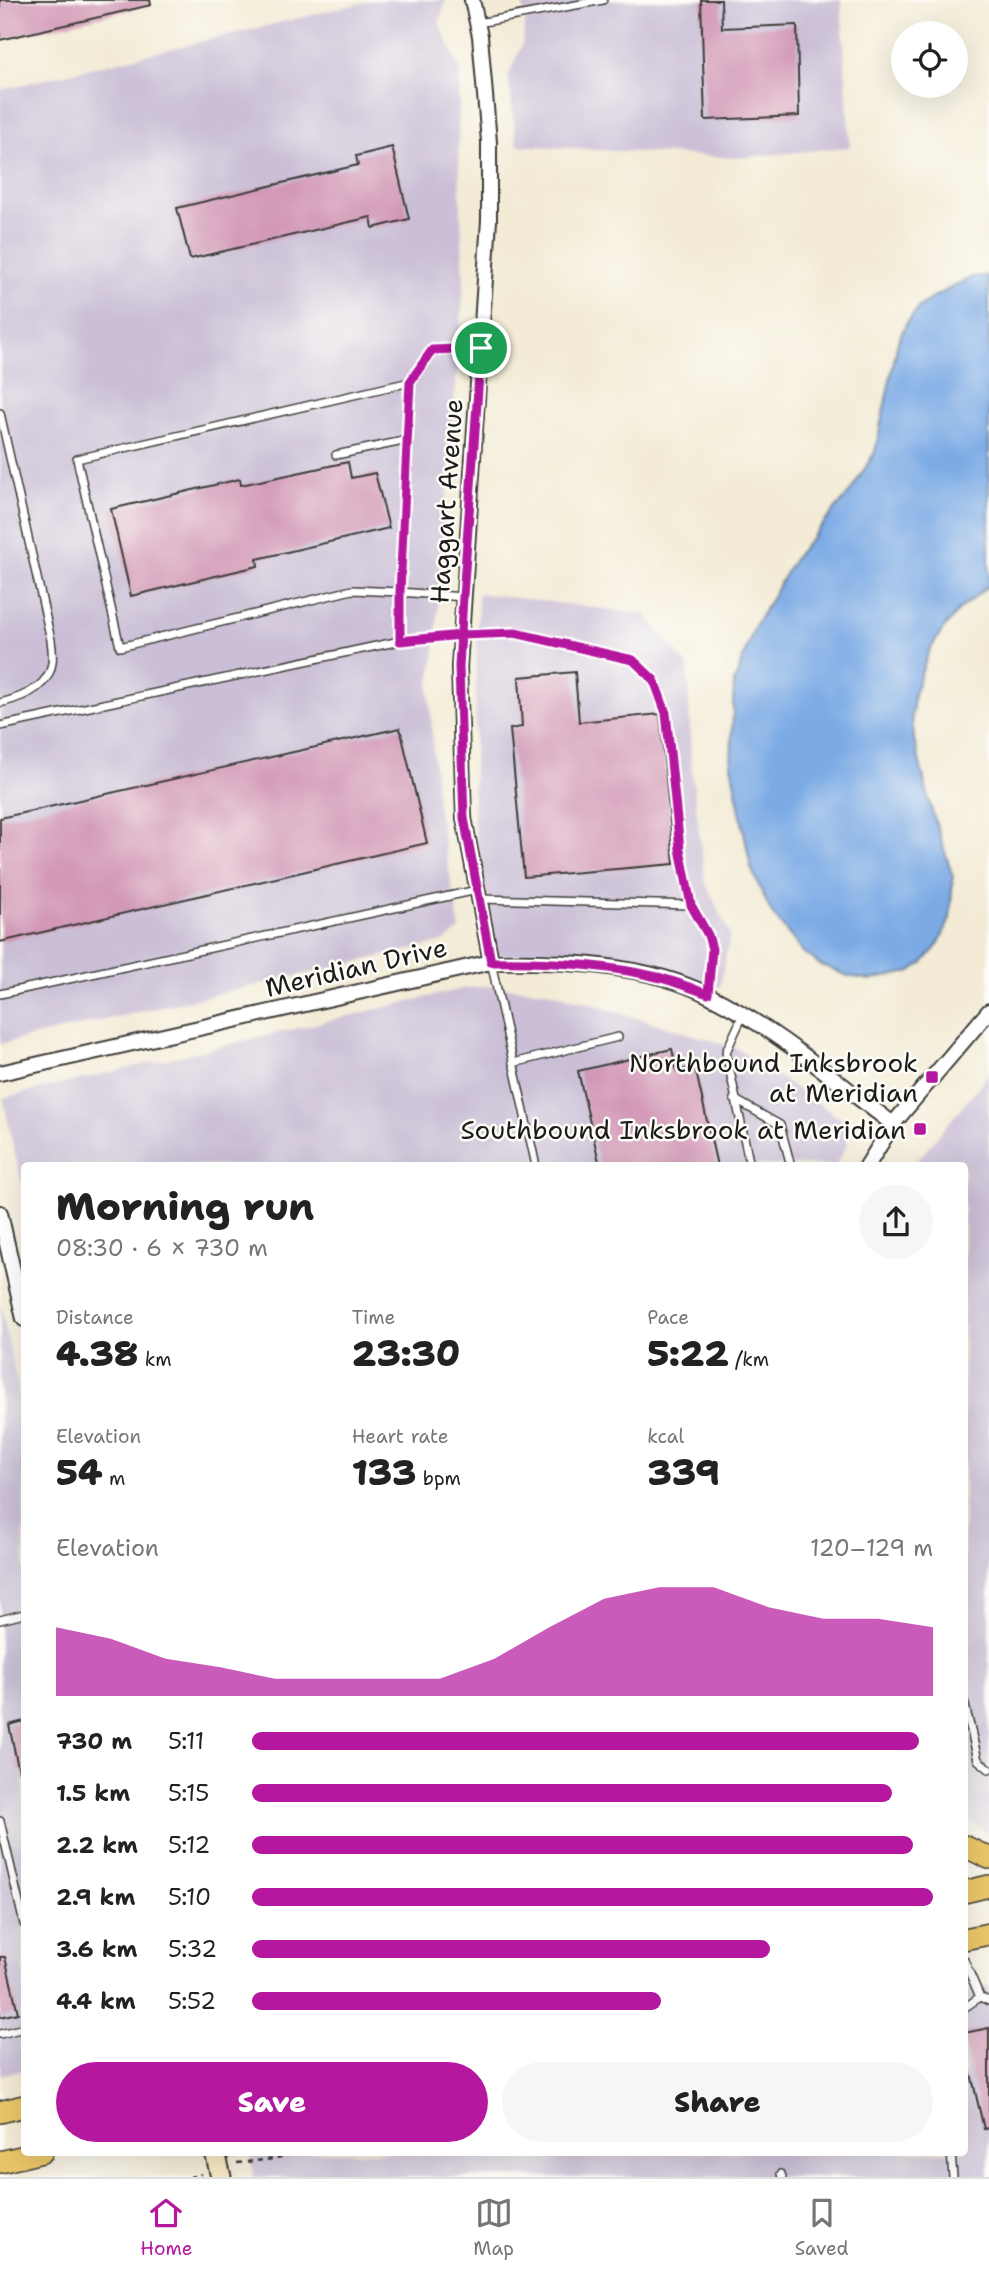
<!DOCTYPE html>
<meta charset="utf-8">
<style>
:root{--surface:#fff;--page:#f6f6f6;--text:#222;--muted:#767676;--line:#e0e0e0;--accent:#b5179e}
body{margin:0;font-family:"Shantell Sans",sans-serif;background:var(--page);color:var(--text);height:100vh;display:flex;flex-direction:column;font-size:26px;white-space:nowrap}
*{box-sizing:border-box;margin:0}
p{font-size:23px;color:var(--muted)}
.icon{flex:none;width:38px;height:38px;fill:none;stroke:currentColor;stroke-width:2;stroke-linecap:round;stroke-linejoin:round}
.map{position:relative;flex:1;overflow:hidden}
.side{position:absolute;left:21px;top:1162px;width:947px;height:994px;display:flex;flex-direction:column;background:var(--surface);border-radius:7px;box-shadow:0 7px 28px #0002}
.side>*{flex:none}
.buttons{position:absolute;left:891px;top:21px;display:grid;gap:14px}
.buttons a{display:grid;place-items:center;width:77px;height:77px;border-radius:50%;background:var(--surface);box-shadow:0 7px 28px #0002;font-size:35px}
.pin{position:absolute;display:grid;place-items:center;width:60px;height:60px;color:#fff;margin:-30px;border:4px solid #fff;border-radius:50%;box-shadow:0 2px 7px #0007}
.round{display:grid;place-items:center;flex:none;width:74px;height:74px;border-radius:37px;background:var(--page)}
.summary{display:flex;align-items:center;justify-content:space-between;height:119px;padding:0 35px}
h1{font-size:38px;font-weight:800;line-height:52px}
.stats{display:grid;grid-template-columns:repeat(3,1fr);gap:10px;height:119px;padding:7px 35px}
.stats div{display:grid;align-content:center}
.stats b{font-size:35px;font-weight:800}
.stats small{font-size:19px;font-weight:400}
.stats p{font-size:19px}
.chart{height:196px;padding:14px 35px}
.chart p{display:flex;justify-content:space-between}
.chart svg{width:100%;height:126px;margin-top:7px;fill:var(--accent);opacity:.7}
.button{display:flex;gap:14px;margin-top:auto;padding:14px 35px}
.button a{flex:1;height:80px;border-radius:42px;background:var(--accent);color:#fff;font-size:28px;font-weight:800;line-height:80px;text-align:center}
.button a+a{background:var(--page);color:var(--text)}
ul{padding:0 35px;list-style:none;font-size:23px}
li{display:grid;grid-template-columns:112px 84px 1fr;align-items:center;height:52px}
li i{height:18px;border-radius:9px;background:var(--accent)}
.menu{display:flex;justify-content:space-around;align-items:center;height:98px;border-top:2px solid var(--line);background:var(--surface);font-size:19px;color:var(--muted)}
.menu a{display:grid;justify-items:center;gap:4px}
.menu .on{color:var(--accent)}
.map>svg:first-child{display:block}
.industrial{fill:#cabfd6}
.water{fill:#7baae5;stroke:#4c6380;stroke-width:2}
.building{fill:#d298b6}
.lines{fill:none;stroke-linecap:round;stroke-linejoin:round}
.lane-casing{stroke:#3c3b38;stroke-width:10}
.street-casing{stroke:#3c3b38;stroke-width:18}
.secondary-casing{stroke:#3c3b38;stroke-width:23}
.primary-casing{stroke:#3c3b38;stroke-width:24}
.path{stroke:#3c3b38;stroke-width:2.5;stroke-dasharray:5 5;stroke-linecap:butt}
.lane{stroke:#fff;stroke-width:7}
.street{stroke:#fff;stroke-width:14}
.secondary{stroke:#f7e8c3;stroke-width:19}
.primary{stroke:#eac669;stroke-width:21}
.route-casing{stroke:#fff;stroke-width:14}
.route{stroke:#b5179e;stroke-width:9}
.poi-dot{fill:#b5179e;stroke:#fdfcf7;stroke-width:2.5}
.labels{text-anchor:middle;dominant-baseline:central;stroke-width:5;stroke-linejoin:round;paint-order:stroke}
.street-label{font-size:26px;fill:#1c1c1c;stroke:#fdfcf7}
.poi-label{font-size:26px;fill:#1c1c1c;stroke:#fdfcf7;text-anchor:end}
</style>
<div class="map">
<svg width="989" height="2177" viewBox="0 0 989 2177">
<rect width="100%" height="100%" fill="#fdfcf7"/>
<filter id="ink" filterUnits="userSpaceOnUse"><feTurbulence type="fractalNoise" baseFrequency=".0143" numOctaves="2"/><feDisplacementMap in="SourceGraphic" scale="14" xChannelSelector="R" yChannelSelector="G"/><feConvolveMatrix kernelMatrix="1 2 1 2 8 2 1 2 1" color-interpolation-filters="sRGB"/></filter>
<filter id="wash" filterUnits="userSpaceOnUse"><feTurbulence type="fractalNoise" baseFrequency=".00686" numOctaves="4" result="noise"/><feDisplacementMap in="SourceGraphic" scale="28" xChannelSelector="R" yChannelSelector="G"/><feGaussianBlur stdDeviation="1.57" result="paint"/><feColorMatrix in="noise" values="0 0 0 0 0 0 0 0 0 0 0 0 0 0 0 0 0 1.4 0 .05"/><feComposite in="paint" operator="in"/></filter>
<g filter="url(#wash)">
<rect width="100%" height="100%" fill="#f3ebd6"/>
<g class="industrial">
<polygon points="374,0 446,0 439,23 460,69 458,141 464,283 434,658 429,687 437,805 460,930 443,942 0,1044 0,90"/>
<polygon points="521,0 841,0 850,147 738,158 517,145 508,76 522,45 526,19"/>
<polygon points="478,593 645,614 688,666 691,763 705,882 730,934 720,987 654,965 600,955 497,955 473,818"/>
<polygon points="485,986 547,991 734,1047 850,1125 846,1147 836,1165 24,1166 24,1195 3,1098 462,989"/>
<polygon points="989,1074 989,1834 964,1817 964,1166 913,1166"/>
<polygon points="0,1303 24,1417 24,2070 0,2075"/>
<polygon points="989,1986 989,2177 254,2177 250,2156 265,2152 964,2152 964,1992"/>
</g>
<polygon class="water" points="989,276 989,585 958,611 944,628 929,651 914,694 912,716 914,739 931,808 953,877 950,919 938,945 923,963 909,972 870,980 848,976 819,964 803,952 771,912 751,868 731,765 734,683 754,628 795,557 850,492 875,452 898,341 906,324 919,307 935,296 972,277"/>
<g id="blocks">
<g class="building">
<polygon points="0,0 150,0 151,5 0,40"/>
<polygon points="701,0 721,0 722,28 797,25 799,116 705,120"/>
<polygon points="392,147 409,219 373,228 371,217 190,259 177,208 358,165 356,156"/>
<polygon points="348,462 351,478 375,473 389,528 257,559 258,566 131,596 111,509 240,479 241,485"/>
<polygon points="575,672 579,722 660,714 674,864 524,877 510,729 522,727 519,677"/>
<polygon points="400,728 427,843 0,942 0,818"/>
<polygon points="672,1049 677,1071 695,1067 717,1166 600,1166 578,1071"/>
<polygon points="24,1721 24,1771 19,1772 9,1725"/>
<polygon points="0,1957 5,1957 18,2013 0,2017"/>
<polygon points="989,2028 989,2128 984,2129 964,2044 964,2033"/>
</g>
</g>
</g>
<g filter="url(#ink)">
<use href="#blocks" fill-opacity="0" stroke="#3c3b38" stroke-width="2"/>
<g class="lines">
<defs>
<g id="lane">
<polyline points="478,23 603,0"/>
<polyline points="410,382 432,350 481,347"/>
<path d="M0 413 51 640C52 647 53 656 52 663 49 688 21 698 0 703"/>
<polyline points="336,455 408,440"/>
<polyline points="400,641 400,592 352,590 120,647 77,459 410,382 400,592 463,597"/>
<polyline points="0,726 400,641 461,635 515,633 633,660 654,680 666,713 680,849 691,905"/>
<polyline points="479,899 691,905 708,935 712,949 708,994"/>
<polyline points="491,962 536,1166"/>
<polyline points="0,994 477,890"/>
<polyline points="743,1015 726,1052 750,1166"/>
<polyline points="513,1063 618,1037"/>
<polyline points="734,1099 780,1125 791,1166"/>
<polyline points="0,1620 24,1614"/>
<polyline points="964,1701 978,1760 989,1769"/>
<polyline points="0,1821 24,1924"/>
<polyline points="964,1960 980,1997 989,2001"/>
<polyline points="964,2008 980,1997"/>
<polyline points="0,2034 24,2028"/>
<polyline points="951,2152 953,2177"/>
<polyline points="781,2174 782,2177"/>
</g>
<g id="street">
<polyline points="472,0 480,36 489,142 489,220 459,667 464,818 491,962"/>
<path d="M0 1073 491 962C561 961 647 963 710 996 776 1029 834 1080 893 1124"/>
<polyline points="867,1166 893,1124 989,1011"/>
<polyline points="0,1213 24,1319"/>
</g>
<polyline id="secondary" points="215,2152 221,2177"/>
<g id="primary">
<polyline points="964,1846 989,1858"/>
<polyline points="964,1892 989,1886"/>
<polyline points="964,1939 989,1934"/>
<polyline points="0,2112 24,2106"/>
<polyline points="0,2162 42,2152"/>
</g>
</defs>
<use href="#lane" class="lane-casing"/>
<use href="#street" class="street-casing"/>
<use href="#secondary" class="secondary-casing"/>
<use href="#primary" class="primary-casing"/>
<g class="path">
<polyline points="237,2163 273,2159 299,2152"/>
<polyline points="190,2177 201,2174"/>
</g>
<use href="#lane" class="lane"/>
<use href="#street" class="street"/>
<use href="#secondary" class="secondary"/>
<use href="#primary" class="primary"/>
</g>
</g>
<g class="lines" filter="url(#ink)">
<defs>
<path id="route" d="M481 348 463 597 459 667 464 818 491 962C546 961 602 964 657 977 674 981 691 988 708 994L712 949 708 935 691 905 680 849 666 713 654 680 633 660 515 633 461 635 400 641V592L410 382 432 350 481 348"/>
</defs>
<use href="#route" class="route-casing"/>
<use href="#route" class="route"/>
</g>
<g class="poi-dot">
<rect x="925" y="1070" width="14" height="14" rx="3.5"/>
<rect x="913" y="1122" width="14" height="14" rx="3.5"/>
</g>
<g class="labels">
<g class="street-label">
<text transform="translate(446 501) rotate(-86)">Haggart Avenue</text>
<text transform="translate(356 967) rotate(-13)">Meridian Drive</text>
</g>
<g class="poi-label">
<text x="918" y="1062">Northbound Inksbrook<tspan x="918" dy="30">at Meridian</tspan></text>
<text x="906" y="1129">Southbound Inksbrook at Meridian</text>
</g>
</g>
</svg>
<div class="buttons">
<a><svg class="icon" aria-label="locate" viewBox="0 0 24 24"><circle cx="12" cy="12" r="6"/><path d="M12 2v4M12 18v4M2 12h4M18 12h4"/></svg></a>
</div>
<div class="pin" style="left:481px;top:348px;background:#1e9e55"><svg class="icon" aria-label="arrive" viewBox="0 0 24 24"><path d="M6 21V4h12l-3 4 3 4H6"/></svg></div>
<section class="side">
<div class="summary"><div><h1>Morning run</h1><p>08:30 · 6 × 730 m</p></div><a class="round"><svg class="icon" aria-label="share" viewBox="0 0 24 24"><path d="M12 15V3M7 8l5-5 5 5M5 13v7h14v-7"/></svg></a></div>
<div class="stats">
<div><p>Distance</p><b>4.38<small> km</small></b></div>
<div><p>Time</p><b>23:30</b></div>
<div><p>Pace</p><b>5:22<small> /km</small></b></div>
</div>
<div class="stats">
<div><p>Elevation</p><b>54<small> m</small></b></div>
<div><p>Heart rate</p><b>133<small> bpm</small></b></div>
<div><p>kcal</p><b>339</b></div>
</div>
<div class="chart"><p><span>Elevation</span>120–129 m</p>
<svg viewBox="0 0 160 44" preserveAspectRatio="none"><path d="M0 44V20L10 24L20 31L30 34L40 38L50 38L60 38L70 38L80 31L90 20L100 10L110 6L120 6L130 13L140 17L150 17L160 20V44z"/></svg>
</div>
<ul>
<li><b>730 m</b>5:11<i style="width:98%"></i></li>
<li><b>1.5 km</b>5:15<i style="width:94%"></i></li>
<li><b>2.2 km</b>5:12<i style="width:97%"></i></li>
<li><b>2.9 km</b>5:10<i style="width:100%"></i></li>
<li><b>3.6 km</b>5:32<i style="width:76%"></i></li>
<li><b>4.4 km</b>5:52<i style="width:60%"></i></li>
</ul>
<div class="button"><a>Save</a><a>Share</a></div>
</section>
</div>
<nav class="menu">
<a class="on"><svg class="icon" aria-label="home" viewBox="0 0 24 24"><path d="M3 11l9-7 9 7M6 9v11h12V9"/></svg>Home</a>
<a><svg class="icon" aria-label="map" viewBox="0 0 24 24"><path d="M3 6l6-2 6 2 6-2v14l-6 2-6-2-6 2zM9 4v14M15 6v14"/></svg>Map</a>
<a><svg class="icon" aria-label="saved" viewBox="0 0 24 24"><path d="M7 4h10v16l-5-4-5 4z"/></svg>Saved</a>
</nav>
